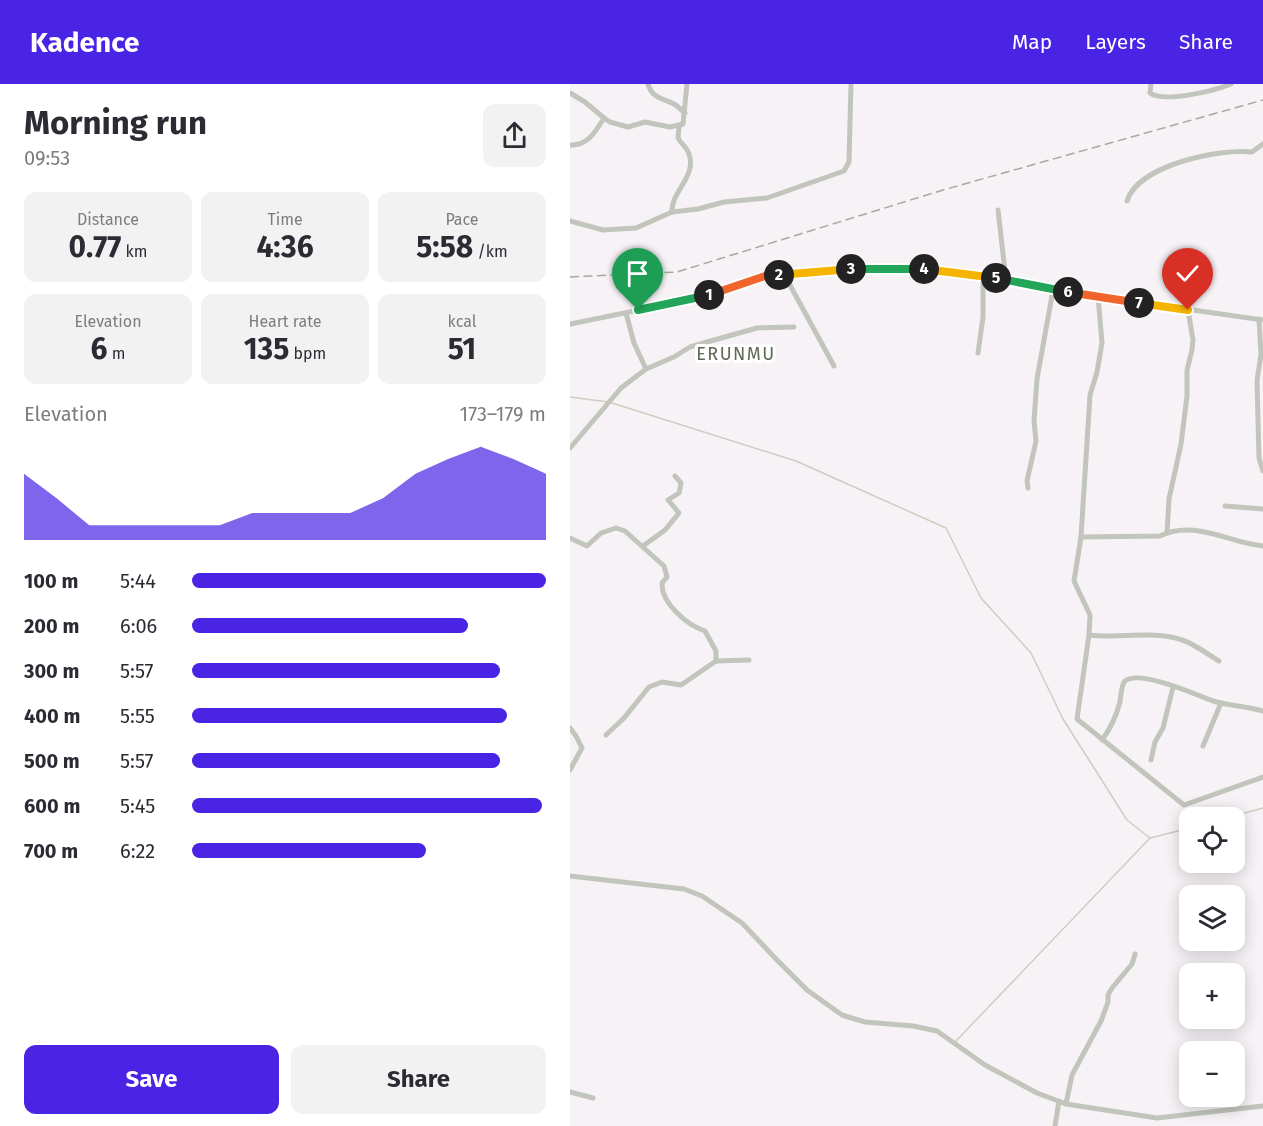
<!DOCTYPE html>
<meta charset="utf-8">
<style>
:root{--surface:#fff;--page:#f2f2f3;--text:#2b2b33;--muted:#7c7c81;--accent:#4924e5}
body{margin:0;font-family:"Fira Sans",sans-serif;background:var(--page);color:var(--text);height:100vh;display:flex;flex-direction:column;font-size:22px;white-space:nowrap}
*{box-sizing:border-box;margin:0}
p{font-size:20px;color:var(--muted)}
.icon{flex:none;width:33px;height:33px;fill:none;stroke:currentColor;stroke-width:2;stroke-linecap:round;stroke-linejoin:round}
.map{position:relative;flex:1;overflow:hidden}
.side{display:flex;flex-direction:column;background:var(--surface);width:570px}
.side>*{flex:none}
.buttons{position:absolute;left:609px;top:723px;display:grid;gap:12px}
.buttons a{display:grid;place-items:center;width:66px;height:66px;border-radius:12px;background:var(--surface);box-shadow:0 3px 15px #0003;font-size:30px}
.pin{position:absolute;display:grid;place-items:center;width:51px;height:51px;color:#fff;margin:-62px -26px;border-radius:50% 50% 50% 0;rotate:-45deg;box-shadow:0 0 6px #0007}
.pin .icon{rotate:45deg}
.km{position:absolute;width:30px;height:30px;margin:-15px;border-radius:50%;background:#222;color:#fff;font-size:16px;line-height:30px;text-align:center}
.round{display:grid;place-items:center;flex:none;width:63px;height:63px;border-radius:12px;background:var(--page)}
.headline{display:flex;align-items:center;justify-content:space-between;height:102px;padding:0 24px}
h1{font-size:33px;font-weight:700;line-height:45px}
.metrics{display:grid;grid-template-columns:repeat(3,1fr);gap:9px;height:102px;padding:6px 24px}
.metrics div{display:grid;align-content:center;border-radius:12px;background:var(--page);text-align:center}
.metrics b{font-size:30px;font-weight:700}
.metrics small{font-size:16px;font-weight:400}
.metrics p{font-size:16px}
.chart{height:168px;padding:12px 24px}
.chart p{display:flex;justify-content:space-between}
.chart svg{width:100%;height:108px;margin-top:6px;fill:var(--accent);opacity:.7}
.button{display:flex;gap:12px;margin-top:auto;padding:12px 24px}
.button a{flex:1;height:69px;border-radius:12px;background:var(--accent);color:#fff;font-size:24px;font-weight:700;line-height:69px;text-align:center}
.button a+a{background:var(--page);color:var(--text)}
ul{padding:0 24px;list-style:none;font-size:20px}
li{display:grid;grid-template-columns:96px 72px 1fr;align-items:center;height:45px}
li i{height:15px;border-radius:8px;background:var(--accent)}
header{display:flex;align-items:center;gap:36px;box-sizing:border-box;height:84px;padding:0 30px;background:var(--accent);color:#fff}
header strong{font-size:28px}
nav{display:flex;gap:33px;margin-inline-start:auto;font-size:21px}
main{display:flex;flex:1;min-height:0}
.map>svg:first-child{display:block}
.lines{fill:none;stroke-linecap:round;stroke-linejoin:round}
.stream{stroke:#cbcec0;stroke-width:1.5}
.minor{stroke:#c1c5bc;stroke-width:5}
.rail{stroke:#a4aa9c;stroke-width:1.5;stroke-dasharray:9 4.5;stroke-linecap:butt}
.split-1-casing{stroke:#fff;stroke-width:12}
.split-2-casing{stroke:#fff;stroke-width:12}
.split-3-casing{stroke:#fff;stroke-width:12}
.split-4-casing{stroke:#fff;stroke-width:12}
.split-5-casing{stroke:#fff;stroke-width:12}
.split-6-casing{stroke:#fff;stroke-width:12}
.split-7-casing{stroke:#fff;stroke-width:12}
.split-8-casing{stroke:#fff;stroke-width:12}
.split-1{stroke:#22a559;stroke-width:8}
.split-2{stroke:#f0652b;stroke-width:8}
.split-3{stroke:#f5b400;stroke-width:8}
.split-4{stroke:#22a559;stroke-width:8}
.split-5{stroke:#f5b400;stroke-width:8}
.split-6{stroke:#22a559;stroke-width:8}
.split-7{stroke:#f0652b;stroke-width:8}
.split-8{stroke:#f5b400;stroke-width:8}
.labels{text-anchor:middle;dominant-baseline:central;stroke-width:6;stroke-linejoin:round;paint-order:stroke}
.quarter-label{font-size:18px;letter-spacing:1.5px;fill:#606953;stroke:#fff}
</style>
<header>
<strong>Kadence</strong>
<nav><a>Map</a><a>Layers</a><a>Share</a></nav>
</header>
<main>
<section class="side">
<div class="headline"><div><h1>Morning run</h1><p>09:53</p></div><a class="round"><svg class="icon" aria-label="share" viewBox="0 0 24 24"><path d="M12 15V3M7 8l5-5 5 5M5 13v7h14v-7"/></svg></a></div>
<div class="metrics">
<div><p>Distance</p><b>0.77<small> km</small></b></div>
<div><p>Time</p><b>4:36</b></div>
<div><p>Pace</p><b>5:58<small> /km</small></b></div>
</div>
<div class="metrics">
<div><p>Elevation</p><b>6<small> m</small></b></div>
<div><p>Heart rate</p><b>135<small> bpm</small></b></div>
<div><p>kcal</p><b>51</b></div>
</div>
<div class="chart"><p><span>Elevation</span>173–179 m</p>
<svg viewBox="0 0 160 44" preserveAspectRatio="none"><path d="M0 44V17L10 27L20 38L30 38L40 38L50 38L60 38L70 33L80 33L90 33L100 33L110 27L120 17L130 11L140 6L150 11L160 17V44z"/></svg>
</div>
<ul>
<li><b>100 m</b>5:44<i style="width:100%"></i></li>
<li><b>200 m</b>6:06<i style="width:78%"></i></li>
<li><b>300 m</b>5:57<i style="width:87%"></i></li>
<li><b>400 m</b>5:55<i style="width:89%"></i></li>
<li><b>500 m</b>5:57<i style="width:87%"></i></li>
<li><b>600 m</b>5:45<i style="width:99%"></i></li>
<li><b>700 m</b>6:22<i style="width:66%"></i></li>
</ul>
<div class="button"><a>Save</a><a>Share</a></div>
</section>
<div class="map">
<svg width="693" height="1042" viewBox="0 0 693 1042">
<rect width="100%" height="100%" fill="#f6f2f6"/>
<g class="lines">
<g class="stream">
<polyline points="0,313 38,318"/>
<polyline points="42,319 226,377 376,444 411,514 461,569 493,635 557,736 580,754"/>
<polyline points="657,734 693,724"/>
<polyline points="386,957 580,754 620,744"/>
</g>
<g class="minor">
<path d="M78 0C82 14 92 14 104 20 108 22 111 26 115 29"/>
<path d="M581 0 580 9C594 19 644 7 661 0"/>
<polyline points="0,9 15,18 34,34"/>
<path d="M0 61C18 62 25 48 34 34L40 38 58 43 75 38 100 43 113 40 117 0"/>
<path d="M557 117C568 81 650 64 682 68L693 60"/>
<polyline points="428,126 436,196"/>
<path d="M102 128C101 107 127 93 119 70 117 63 111 60 108 54L109 42"/>
<polyline points="0,137 33,146 66,144 102,128 128,125 154,118 197,114 274,87 279,78 281,0"/>
<polyline points="215,192 264,282"/>
<polyline points="528,212 532,259 527,288 520,311 511,453 504,497 520,531 519,551 507,635 614,721 693,693"/>
<polyline points="56,229 64,259 76,285"/>
<polyline points="689,235 691,270 687,297 689,374 693,387"/>
<polyline points="0,240 109,218 149,208 198,191 235,190 289,184 354,185 413,192 483,206 693,236"/>
<polyline points="408,269 413,233 413,192"/>
<polyline points="0,364 51,304 76,285 104,273 120,263 137,258 187,244 224,243"/>
<polyline points="458,404 457,397 466,357 464,337 467,295 483,206"/>
<polyline points="655,422 693,425"/>
<polyline points="597,449 599,415 611,360 617,312 617,286 622,266 623,256 618,226"/>
<path d="M511 453 590 452C624 435 659 459 693 462"/>
<path d="M0 454 17 462 31 449 46 444 55 447 94 482 97 493 92 499C91 519 117 541 135 547L146 567V577L111 601 92 598 79 603 54 634 36 651"/>
<polyline points="73,462 95,446 109,429 98,416 109,409 111,399 105,392"/>
<path d="M519 551C549 555 583 546 612 556 625 560 637 570 649 577"/>
<polyline points="146,577 179,576"/>
<polyline points="0,644 6,652 12,664 0,686"/>
<path d="M532 656C541 644 546 633 550 618 551 612 551 601 555 597 569 585 627 611 643 617 659 622 677 622 693 627"/>
<polyline points="633,662 651,619"/>
<polyline points="581,676 585,658 593,644 603,603"/>
<polyline points="0,792 114,805 132,812 172,839 207,876 237,906 272,931 295,938 343,942 367,947 415,981 467,1009 496,1020 587,1034 693,1022"/>
<polyline points="0,1008 23,1014"/>
<polyline points="496,1020 502,991 531,937 538,918 538,911 542,904 562,880 565,870"/>
<polyline points="485,1042 489,1017"/>
</g>
<polyline class="rail" points="0,193 107,188 373,106 693,16"/>
</g>
<g class="lines">
<defs>
<polyline id="split-1" points="68,226 139,211"/>
<polyline id="split-2" points="139,211 198,191 209,191"/>
<polyline id="split-3" points="209,191 281,185"/>
<polyline id="split-4" points="281,185 354,185"/>
<polyline id="split-5" points="354,185 426,194"/>
<polyline id="split-6" points="426,194 498,208"/>
<polyline id="split-7" points="498,208 569,219"/>
<polyline id="split-8" points="569,219 618,226"/>
</defs>
<use href="#split-1" class="split-1-casing"/>
<use href="#split-2" class="split-2-casing"/>
<use href="#split-3" class="split-3-casing"/>
<use href="#split-4" class="split-4-casing"/>
<use href="#split-5" class="split-5-casing"/>
<use href="#split-6" class="split-6-casing"/>
<use href="#split-7" class="split-7-casing"/>
<use href="#split-8" class="split-8-casing"/>
<use href="#split-1" class="split-1"/>
<use href="#split-2" class="split-2"/>
<use href="#split-3" class="split-3"/>
<use href="#split-4" class="split-4"/>
<use href="#split-5" class="split-5"/>
<use href="#split-6" class="split-6"/>
<use href="#split-7" class="split-7"/>
<use href="#split-8" class="split-8"/>
</g>
<g class="labels">
<g class="quarter-label">
<text x="166" y="270">ERUNMU</text>
</g>
</g>
</svg>
<div class="buttons">
<a><svg class="icon" aria-label="locate" viewBox="0 0 24 24"><circle cx="12" cy="12" r="6"/><path d="M12 2v4M12 18v4M2 12h4M18 12h4"/></svg></a>
<a><svg class="icon" aria-label="layers" viewBox="0 0 24 24"><path d="M12 4l9 5-9 5-9-5zM3 14l9 5 9-5"/></svg></a>
<a>+</a>
<a>−</a>
</div>
<div class="pin" style="left:68px;top:226px;background:#1e9e55"><svg class="icon" aria-label="arrive" viewBox="0 0 24 24"><path d="M6 21V4h12l-3 4 3 4H6"/></svg></div>
<div class="pin" style="left:618px;top:226px;background:#d93025"><svg class="icon" aria-label="check" viewBox="0 0 24 24"><path d="M5 12l5 5 9-10"/></svg></div>
<b class="km" style="left:139px;top:211px">1</b>
<b class="km" style="left:209px;top:191px">2</b>
<b class="km" style="left:281px;top:185px">3</b>
<b class="km" style="left:354px;top:185px">4</b>
<b class="km" style="left:426px;top:194px">5</b>
<b class="km" style="left:498px;top:208px">6</b>
<b class="km" style="left:569px;top:219px">7</b>
</div>
</main>
